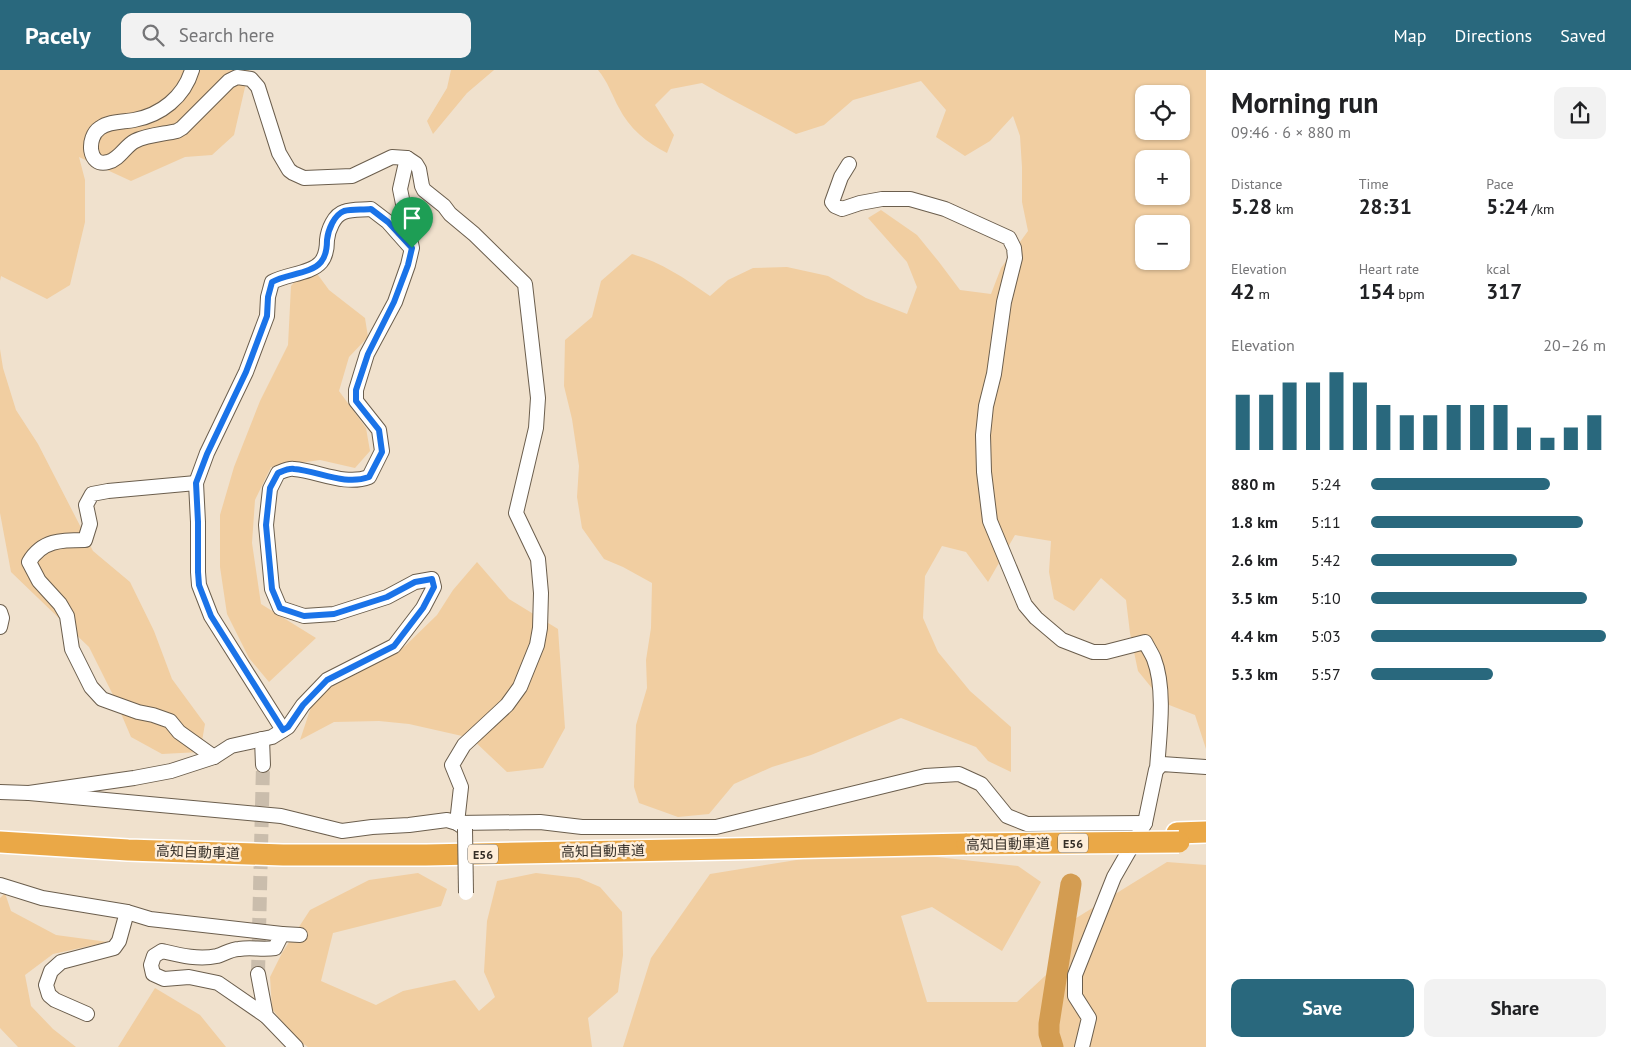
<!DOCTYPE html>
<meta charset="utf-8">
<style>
:root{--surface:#fff;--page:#f2f2f2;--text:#202124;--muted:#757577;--accent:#29687d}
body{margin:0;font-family:"PT Sans","Noto Sans JP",sans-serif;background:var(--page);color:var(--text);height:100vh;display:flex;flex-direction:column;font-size:19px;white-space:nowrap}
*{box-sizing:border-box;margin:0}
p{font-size:16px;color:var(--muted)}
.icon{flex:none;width:28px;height:28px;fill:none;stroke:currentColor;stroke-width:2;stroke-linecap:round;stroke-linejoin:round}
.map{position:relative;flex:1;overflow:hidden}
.sheet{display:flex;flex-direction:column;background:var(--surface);width:425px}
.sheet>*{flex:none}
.fabs{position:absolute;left:1135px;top:15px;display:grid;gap:10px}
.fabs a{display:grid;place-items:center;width:55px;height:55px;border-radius:10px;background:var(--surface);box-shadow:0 1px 4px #0004;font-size:25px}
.pin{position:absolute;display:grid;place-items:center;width:42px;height:42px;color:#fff;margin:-51px -21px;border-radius:50% 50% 50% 0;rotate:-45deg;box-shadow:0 0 5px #0007}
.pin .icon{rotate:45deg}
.round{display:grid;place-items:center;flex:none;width:52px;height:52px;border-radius:10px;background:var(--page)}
.summary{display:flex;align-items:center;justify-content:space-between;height:85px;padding:0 25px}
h1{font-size:28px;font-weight:800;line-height:38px}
.metrics{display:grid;grid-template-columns:repeat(3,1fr);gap:8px;height:85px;padding:5px 25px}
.metrics div{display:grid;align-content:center}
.metrics b{font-size:21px;font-weight:800}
.metrics small{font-size:14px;font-weight:400}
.metrics p{font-size:14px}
.chart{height:140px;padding:10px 25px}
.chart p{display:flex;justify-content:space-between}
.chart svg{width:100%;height:90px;margin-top:5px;stroke:var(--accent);stroke-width:6}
.button{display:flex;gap:10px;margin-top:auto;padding:10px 25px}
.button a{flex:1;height:58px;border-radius:10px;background:var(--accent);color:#fff;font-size:20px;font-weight:800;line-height:58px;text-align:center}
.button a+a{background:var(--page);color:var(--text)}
ul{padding:0 25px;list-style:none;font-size:16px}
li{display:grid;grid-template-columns:80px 60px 1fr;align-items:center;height:38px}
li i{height:12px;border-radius:6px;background:var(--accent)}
header{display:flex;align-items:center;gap:30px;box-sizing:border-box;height:70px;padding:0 25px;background:var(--accent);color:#fff}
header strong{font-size:24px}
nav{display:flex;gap:28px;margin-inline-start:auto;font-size:18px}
.search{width:350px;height:45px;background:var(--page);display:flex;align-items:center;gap:12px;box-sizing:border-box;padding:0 18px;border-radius:10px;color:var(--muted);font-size:19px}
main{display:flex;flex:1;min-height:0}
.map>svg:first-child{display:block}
.green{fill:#f1cea1;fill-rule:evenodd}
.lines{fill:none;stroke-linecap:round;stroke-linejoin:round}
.river{stroke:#d39c51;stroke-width:21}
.minor-tunnel{stroke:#cabdac;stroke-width:14;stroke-dasharray:14 7;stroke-linecap:butt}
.minor-casing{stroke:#6b5e4d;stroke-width:16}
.highway-casing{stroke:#fff;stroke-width:24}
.minor{stroke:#fff;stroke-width:14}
.highway{stroke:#eaa847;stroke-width:21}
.minor-bridge-casing{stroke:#6b5e4d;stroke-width:16;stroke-linecap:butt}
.highway-bridge-casing{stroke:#fff;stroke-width:24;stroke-linecap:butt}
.minor-bridge{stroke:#fff;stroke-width:14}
.highway-bridge{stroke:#eaa847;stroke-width:21}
.route-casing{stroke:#fff;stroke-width:10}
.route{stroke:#1a73e8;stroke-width:6}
.labels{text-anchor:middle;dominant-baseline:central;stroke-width:5;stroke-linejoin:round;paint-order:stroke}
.shield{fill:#feeeda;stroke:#71685d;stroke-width:1}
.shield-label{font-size:12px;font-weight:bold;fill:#342e27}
.street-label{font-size:14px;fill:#342e27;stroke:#feeeda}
</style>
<header>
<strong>Pacely</strong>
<div class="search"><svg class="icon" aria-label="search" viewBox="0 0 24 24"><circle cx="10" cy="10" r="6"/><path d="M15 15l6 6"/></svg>Search here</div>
<nav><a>Map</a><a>Directions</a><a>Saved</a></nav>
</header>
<main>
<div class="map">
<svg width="1206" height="977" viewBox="0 0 1206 977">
<rect width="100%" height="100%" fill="#f0e1cd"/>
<g class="green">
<polygon points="0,0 249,0 234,65 212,85 185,87 131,111 79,87 85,110 85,152 70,215 47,229 1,206 0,211"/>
<polygon points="451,0 494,0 467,23 433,64 427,51 447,18"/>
<path d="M598 0H1206V679L1195 645 1164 633 1138 601 1130 563 1126 530 1101 508 1074 541 1054 529 1049 502 1051 471 1015 465 988 512 966 482 942 476 925 506 923 548 938 582 970 621 1011 657V702L988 691 976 677 901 648 811 685 772 697 734 714 709 744 678 747 639 733 634 717 636 655 647 618 646 590 651 558 652 513 623 497 604 489 582 458 577 427 579 396 572 349 564 316 565 270 592 247 601 211 632 184C661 192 686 209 710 226L728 210 753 198 787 197 828 206 866 228 907 244 917 217 907 192 868 148 881 140 917 165 939 192 960 220 991 224 1001 198 1028 161 1022 132V97L1020 66 1013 46 990 71 965 86 936 67 946 40 921 11 853 30 824 55 796 64C764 46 732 31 702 13L671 19 655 35 674 65 667 83C647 73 629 58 619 38 612 25 608 12 598 0ZM1144 24H1181V61H1144ZM1144 89H1181V126H1144ZM1144 154H1181V191H1144Z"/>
<polygon points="310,194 329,220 365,248 368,267 349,287 339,321 366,358 370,381 355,398 320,390 271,397 255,430 252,473 261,534 316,568 269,612 249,588 227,544 220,497 220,445 234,397 260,331 288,275 291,216"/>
<polygon points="0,279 3,298 16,340 38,374 93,481 130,512 154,561 172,609 205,654 200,682 162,684 131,667 114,627 89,577 11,502 0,443"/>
<polygon points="477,492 509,529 558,559 565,658 543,698 507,702 471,668 409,654 379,651 334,652 300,670 315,625 405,576 437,545 453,520"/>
<polygon points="865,779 1018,796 1041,812 1002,881 932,837 901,846 927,932 1017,932 1046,905 1073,850 1167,792 1206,795 1206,977 623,977 651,888 710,804"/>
<polygon points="418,803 447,819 441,836 333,863 321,911 376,935 403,921 455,910 479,941 495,927 484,902 487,851 497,811 536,803 579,808 600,817 622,842 623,885 618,922 588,948 592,977 308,977 295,968 272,939 270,907 282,883 310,840 369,810"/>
<polygon points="5,823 11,841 56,865 108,872 53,884 25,905 31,936 53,959 76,977 18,977 0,958 0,828"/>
<polygon points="155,918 200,945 226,977 118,977"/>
</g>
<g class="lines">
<polyline class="river" points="1053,977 1049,964 1049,954 1071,814"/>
<polyline class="minor-tunnel" points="258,904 263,695"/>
<defs>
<g id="minor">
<path d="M192 0C184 27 161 45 134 50 123 52 109 51 100 58 86 67 88 98 108 92 120 89 125 76 135 71 147 65 164 64 177 61L182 58 229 11 237 7 251 9 258 17 279 83 289 100 293 103 304 108 352 106 392 87 407 88 416 94 419 99 422 116 424 120 444 136 450 144 474 164 525 214 538 328 536 358 516 443 538 489 541 523 540 558 537 575 520 617 507 635 464 675 452 695 461 717 457 753"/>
<path d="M849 94 841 107 832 132 835 136 842 139 860 133 882 129H910L945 139 1009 168 1014 178 1015 188 1004 232 994 304 986 336 983 365 984 402 990 451 1025 535 1036 548 1062 570 1093 582H1106L1145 572C1148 578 1152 584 1154 589 1166 620 1159 667 1157 699L1156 700 1145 753 1114 807 1075 905V926L1089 948 1082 977"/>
<path d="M196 413 108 421 92 424 86 435 90 454 85 470C61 470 42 470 29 492L39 511 60 534 67 546 72 579 91 617 102 629 138 642 153 645 170 651 179 662 214 687"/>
<polyline points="0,542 2,548 0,557"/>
<path d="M283 660 211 546 199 515 198 502V452L196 413 207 383 246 302 267 246 268 227 272 212C286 204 311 204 321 192 326 186 327 177 327 170 328 160 334 145 344 142 352 139 363 140 371 139L388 152 411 178"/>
<polyline points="262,669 263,695"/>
<polyline points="1157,699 1162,694 1206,697"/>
<polyline points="0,722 29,723 281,746 342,761 372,757 409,755 447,750 457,753 464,758"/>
<path d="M29 723 134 708 171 701 214 687 231 676 272 667 288 657 303 635 327 610 394 576 423 538 434 517 432 509 415 512 387 527 334 544 304 546 280 538 272 519 266 455 270 419 278 403C283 401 289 398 294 399 318 401 345 416 369 407L382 381 379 360 356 331V320L367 284 395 232 408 195 412 178 400 119 407 88"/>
<polyline points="457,753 540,752 582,757 716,757 925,706 959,704 981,714 1007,746 1027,754 1145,753"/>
<path d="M0 815 42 828 127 842 150 849 282 864 275 878C263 880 251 877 239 879 231 879 224 884 217 886 198 890 179 885 162 881L154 886 151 895 153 904 164 909 189 907 218 913 266 946"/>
<polyline points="282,864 300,865"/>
<polyline points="258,904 266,946 296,977"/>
<polyline points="87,944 55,930 49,925 46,915 51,901 61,892 114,878 119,871 127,842"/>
</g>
<g id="highway">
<polyline points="1177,763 1206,762"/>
<polyline points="0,772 128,780 283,785 426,785 967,774"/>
</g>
</defs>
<use href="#minor" class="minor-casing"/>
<use href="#highway" class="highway-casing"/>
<use href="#minor" class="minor"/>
<use href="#highway" class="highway"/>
<defs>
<polyline id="minor-bridge" points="465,759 466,823"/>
<polyline id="highway-bridge" points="967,774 1179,772"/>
</defs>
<use href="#minor-bridge" class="minor-bridge-casing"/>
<use href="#highway-bridge" class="highway-bridge-casing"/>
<use href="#minor-bridge" class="minor-bridge"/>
<use href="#highway-bridge" class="highway-bridge"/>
</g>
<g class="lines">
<defs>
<path id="route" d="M371 139 388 152 412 178 408 195 394 232 368 284 356 320V331L379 360 382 382 369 407C345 416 318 401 294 399 289 398 283 401 278 403L270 418 266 455 272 519 280 538 304 546 334 544 387 527 415 512 432 509 434 517 423 538 394 576 327 610 303 635 288 657 283 660 211 546 199 515 198 502V452L196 413 207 384 246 302 267 246 268 227 272 212C286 204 311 204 321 192 326 186 327 177 327 170 328 160 334 145 344 141 352 139 363 140 371 139Z"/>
</defs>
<use href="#route" class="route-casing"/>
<use href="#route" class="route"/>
</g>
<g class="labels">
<g class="shield">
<rect x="1058" y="763.5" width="30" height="19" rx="4"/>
<rect x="468" y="774.5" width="30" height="19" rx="4"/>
</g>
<g class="shield-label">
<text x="1073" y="773">E56</text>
<text x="483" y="784">E56</text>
</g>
<g class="street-label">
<text transform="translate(1008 774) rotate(-1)">高知自動車道</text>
<text transform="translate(603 781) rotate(-1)">高知自動車道</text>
<text transform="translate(198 782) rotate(2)">高知自動車道</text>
</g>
</g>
</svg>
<div class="fabs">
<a><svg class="icon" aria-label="locate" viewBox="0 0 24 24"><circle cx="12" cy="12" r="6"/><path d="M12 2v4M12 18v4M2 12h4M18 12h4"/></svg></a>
<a>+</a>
<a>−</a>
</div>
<div class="pin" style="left:412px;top:178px;background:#1e9e55"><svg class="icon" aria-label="arrive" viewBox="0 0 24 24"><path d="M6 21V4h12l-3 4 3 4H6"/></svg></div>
</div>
<section class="sheet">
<div class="summary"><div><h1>Morning run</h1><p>09:46 · 6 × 880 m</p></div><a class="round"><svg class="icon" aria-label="share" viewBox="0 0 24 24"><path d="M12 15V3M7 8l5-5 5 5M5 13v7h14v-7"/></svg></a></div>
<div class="metrics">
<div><p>Distance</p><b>5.28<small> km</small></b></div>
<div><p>Time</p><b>28:31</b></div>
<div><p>Pace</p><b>5:24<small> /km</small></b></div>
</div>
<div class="metrics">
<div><p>Elevation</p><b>42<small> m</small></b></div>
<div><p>Heart rate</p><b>154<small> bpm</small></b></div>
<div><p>kcal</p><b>317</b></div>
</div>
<div class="chart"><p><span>Elevation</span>20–26 m</p>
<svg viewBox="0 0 160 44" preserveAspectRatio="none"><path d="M5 44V17M15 44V17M25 44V11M35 44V11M45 44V6M55 44V11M65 44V22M75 44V27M85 44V27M95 44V22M105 44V22M115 44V22M125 44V33M135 44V38M145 44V33M155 44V27"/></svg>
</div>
<ul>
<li><b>880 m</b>5:24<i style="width:76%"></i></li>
<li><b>1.8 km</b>5:11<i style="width:90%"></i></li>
<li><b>2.6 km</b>5:42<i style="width:62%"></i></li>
<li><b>3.5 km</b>5:10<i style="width:92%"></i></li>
<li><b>4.4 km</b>5:03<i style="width:100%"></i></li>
<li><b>5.3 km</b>5:57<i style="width:52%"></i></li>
</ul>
<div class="button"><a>Save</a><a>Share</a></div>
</section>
</main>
